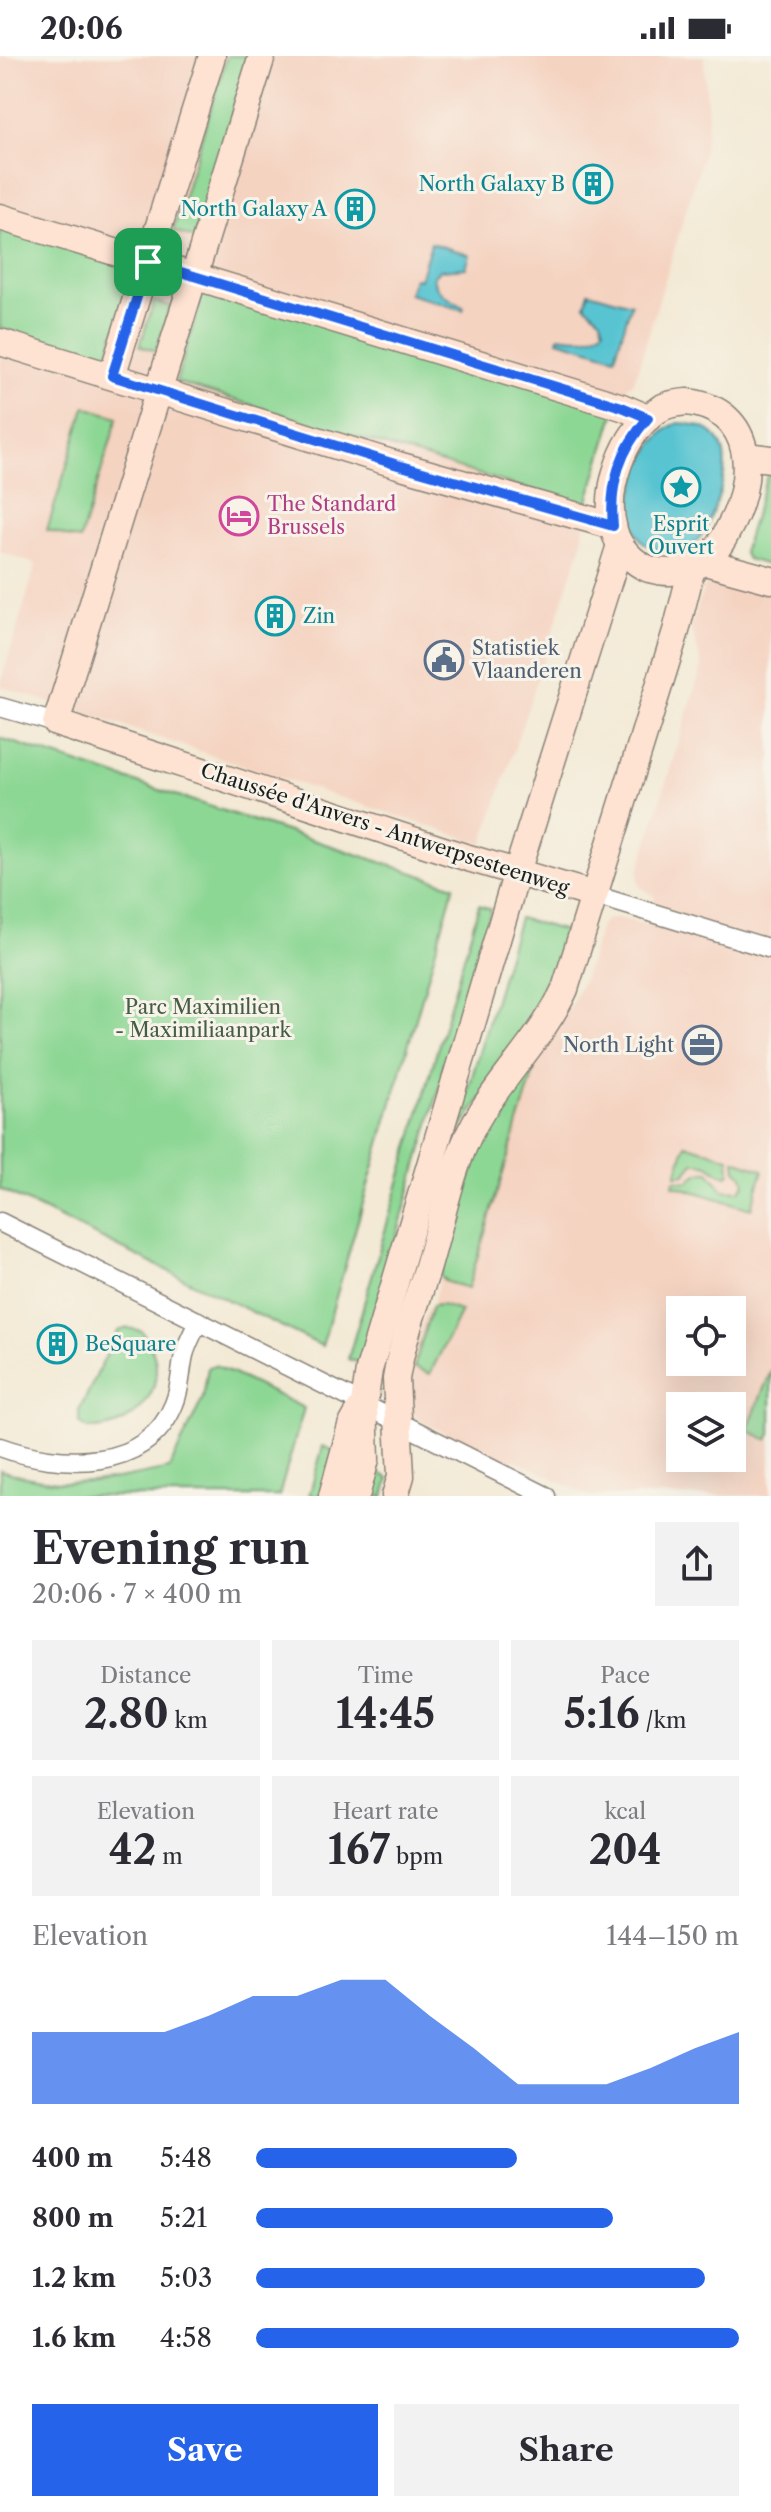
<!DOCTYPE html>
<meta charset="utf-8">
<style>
:root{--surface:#fff;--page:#f2f2f3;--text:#2b2b33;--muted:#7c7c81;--accent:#2563eb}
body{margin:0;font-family:"Libre Caslon Text",serif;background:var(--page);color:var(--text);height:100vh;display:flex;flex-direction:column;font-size:30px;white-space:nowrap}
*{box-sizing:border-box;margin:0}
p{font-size:26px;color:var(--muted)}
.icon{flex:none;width:44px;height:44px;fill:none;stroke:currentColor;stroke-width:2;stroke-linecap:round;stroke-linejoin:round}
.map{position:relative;height:1440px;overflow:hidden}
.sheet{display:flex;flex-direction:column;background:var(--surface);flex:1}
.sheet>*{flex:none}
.fabs{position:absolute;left:666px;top:1240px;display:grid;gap:16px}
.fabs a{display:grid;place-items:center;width:80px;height:80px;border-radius:0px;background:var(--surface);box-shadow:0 8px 32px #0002;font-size:40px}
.pin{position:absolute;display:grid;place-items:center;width:68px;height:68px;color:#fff;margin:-34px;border-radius:16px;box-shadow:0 4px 12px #0006}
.round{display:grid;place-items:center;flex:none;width:84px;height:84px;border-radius:0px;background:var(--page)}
.overview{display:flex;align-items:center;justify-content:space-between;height:136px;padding:0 32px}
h1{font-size:44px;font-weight:700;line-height:60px}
.figures{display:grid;grid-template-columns:repeat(3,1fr);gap:12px;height:136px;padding:8px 32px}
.figures div{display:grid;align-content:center;border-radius:0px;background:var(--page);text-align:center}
.figures b{font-size:40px;font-weight:700}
.figures small{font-size:22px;font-weight:400}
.figures p{font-size:22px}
.chart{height:224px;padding:16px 32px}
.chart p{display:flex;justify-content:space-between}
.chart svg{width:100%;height:144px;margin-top:8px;fill:var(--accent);opacity:.7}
.button{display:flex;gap:16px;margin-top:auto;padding:16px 32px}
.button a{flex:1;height:92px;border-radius:0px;background:var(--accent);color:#fff;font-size:32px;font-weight:700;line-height:92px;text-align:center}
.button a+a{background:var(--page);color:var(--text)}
ul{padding:0 32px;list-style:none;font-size:26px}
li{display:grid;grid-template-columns:128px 96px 1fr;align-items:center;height:60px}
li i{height:20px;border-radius:10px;background:var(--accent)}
.status{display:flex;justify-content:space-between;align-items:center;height:56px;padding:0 40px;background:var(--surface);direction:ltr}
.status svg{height:22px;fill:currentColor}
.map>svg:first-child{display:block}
.built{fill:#f5d3c1;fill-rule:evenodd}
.green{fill:#8dd794;stroke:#547a58;stroke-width:2}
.water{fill:#58c4d1;stroke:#3a7076;stroke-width:2}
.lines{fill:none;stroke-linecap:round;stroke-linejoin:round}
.street-casing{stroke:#888278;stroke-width:21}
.secondary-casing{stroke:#888278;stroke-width:29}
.street{stroke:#fff;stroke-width:18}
.secondary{stroke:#fee3d2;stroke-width:26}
.route-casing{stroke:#fff;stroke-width:16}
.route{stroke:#2563eb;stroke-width:10}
.labels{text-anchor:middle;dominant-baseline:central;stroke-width:6;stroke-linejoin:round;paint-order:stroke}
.culture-label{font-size:20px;fill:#0d838f;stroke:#f7f3e8;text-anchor:end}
.hotel-label{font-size:20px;fill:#b23c85;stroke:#f7f3e8;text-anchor:start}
.service-label{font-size:20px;fill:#4e5e75;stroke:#f7f3e8;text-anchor:start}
.street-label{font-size:20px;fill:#1c1c1c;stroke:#f7f3e8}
.park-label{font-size:20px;fill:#445d46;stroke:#f7f3e8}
</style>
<div class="status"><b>20:06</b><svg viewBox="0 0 49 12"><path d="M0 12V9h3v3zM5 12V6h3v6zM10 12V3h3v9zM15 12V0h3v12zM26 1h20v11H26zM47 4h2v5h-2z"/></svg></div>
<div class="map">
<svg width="771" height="1440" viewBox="0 0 771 1440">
<rect width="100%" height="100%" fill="#f7f3e8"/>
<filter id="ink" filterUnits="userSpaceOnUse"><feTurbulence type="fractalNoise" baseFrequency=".0125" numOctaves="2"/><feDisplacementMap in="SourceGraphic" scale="16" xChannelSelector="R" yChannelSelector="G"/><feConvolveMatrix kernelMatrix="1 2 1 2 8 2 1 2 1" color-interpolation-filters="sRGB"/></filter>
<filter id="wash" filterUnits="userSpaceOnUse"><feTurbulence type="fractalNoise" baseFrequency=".006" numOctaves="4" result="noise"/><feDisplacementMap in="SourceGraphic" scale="32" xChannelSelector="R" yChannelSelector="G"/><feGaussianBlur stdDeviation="1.8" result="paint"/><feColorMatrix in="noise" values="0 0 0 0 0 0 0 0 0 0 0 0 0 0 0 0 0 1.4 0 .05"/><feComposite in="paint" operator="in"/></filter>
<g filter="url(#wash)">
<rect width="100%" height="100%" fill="#f3e9d4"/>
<g class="built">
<polygon points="0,0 704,0 708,61 704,95 634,326 628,331 615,355 205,231 176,325 586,451 582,487 483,788 0,630 36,508 0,496"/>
<path d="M720 524 771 539V1440H589L514 1403 510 1408 418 1364 410 1353 406 1312 427 1252 432 1250 440 1220 438 1212 475 1086 567 957 584 921 602 868 607 864 618 862 647 869 655 841 641 832 638 826V817L702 610 691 572 704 531 712 525ZM680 1254H732V1306H680ZM680 1350H732V1402H680Z"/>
</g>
<g class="green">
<polygon points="227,0 250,0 194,182 173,175"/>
<polygon points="0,168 135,209 106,304 0,272"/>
<polygon points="205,230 615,355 586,451 176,326"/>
<polygon points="154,245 170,250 156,295 140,290"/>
<polygon points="85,351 118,361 80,484 47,474"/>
<polygon points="771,413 771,510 747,503 743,496 768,416"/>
<polygon points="0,682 454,830 322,1290 0,1133"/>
<polygon points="479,849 491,853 360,1307 348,1303"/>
<polygon points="519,862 569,876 547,943 453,1085"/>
<polygon points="532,1013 534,1015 468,1232 447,1226 440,1220 481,1088 496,1060"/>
<path d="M686 1088 729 1102 730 1117 727 1120C713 1117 715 1106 694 1107L685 1118 676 1119Z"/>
<path d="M735 1104 763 1114 751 1153 673 1129 674 1124 688 1126C694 1119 700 1115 709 1116L723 1134 739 1135 745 1128 743 1120 736 1114Z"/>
<polygon points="441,1249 461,1255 430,1318 414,1311 432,1250"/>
<path d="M128 1272 142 1275C148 1285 155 1296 156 1309 158 1349 124 1374 88 1373L79 1367V1355L118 1275Z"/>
<path d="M215 1309 304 1352 279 1440H0V1414C63 1435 106 1426 169 1413L203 1342 208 1311Z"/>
<polygon points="771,1315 771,1378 768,1384 747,1374"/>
<polygon points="323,1390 334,1395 322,1440 309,1440"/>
<polygon points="373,1414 389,1422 384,1440 366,1440"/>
</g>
<g class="water">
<path d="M431 187 470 199 466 212 440 214 433 221C435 236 451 244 464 251L463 254 409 238 414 222 420 223Z"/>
<path d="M589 236 631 248 615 301 558 284 559 280C574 282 592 285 604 273L601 263 585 249Z"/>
<path d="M678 367C735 369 730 412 714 453 709 466 704 480 692 489 680 498 663 498 650 491 610 470 642 379 678 367Z"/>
</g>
</g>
<g filter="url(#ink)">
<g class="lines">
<defs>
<g id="street">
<polyline points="0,651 56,667"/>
<polyline points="594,839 771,893"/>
<polyline points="0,1166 546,1440"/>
<path d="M0 1391C58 1412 147 1417 174 1348 181 1332 180 1316 184 1299 187 1287 194 1276 198 1265"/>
</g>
<g id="secondary">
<polyline points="262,0 56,667 465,801 594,839"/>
<polyline points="0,161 622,351 648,362"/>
<polyline points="0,286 398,409 613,470"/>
<polyline points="112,320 212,0"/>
<path d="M687 346C757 354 756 425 728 474 722 486 714 500 702 507 686 517 667 518 649 513 633 507 618 491 614 474 603 434 623 377 658 354 666 348 677 347 687 346Z"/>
<polyline points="746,400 771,403"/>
<polyline points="705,506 771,524"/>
<polyline points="332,1440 351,1370 360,1354"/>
<polyline points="356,1440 366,1403 364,1348 369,1314 517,816 620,489"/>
<path d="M395 1440 401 1420 396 1323C402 1286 414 1252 426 1217 443 1163 451 1103 482 1055 509 1013 544 978 565 933L676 575 692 512"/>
</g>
</defs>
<use href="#street" class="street-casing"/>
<use href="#secondary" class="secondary-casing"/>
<use href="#street" class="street"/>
<use href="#secondary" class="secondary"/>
</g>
</g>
<g class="lines" filter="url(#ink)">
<defs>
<path id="route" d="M148 206 622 351 648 362C620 394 609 428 613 470L398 409 112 320Z"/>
</defs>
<use href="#route" class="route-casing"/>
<use href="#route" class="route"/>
</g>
<defs>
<symbol id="building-ring" viewBox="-11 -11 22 22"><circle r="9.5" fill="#f7f3e8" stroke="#0f9aa8" stroke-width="1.5"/><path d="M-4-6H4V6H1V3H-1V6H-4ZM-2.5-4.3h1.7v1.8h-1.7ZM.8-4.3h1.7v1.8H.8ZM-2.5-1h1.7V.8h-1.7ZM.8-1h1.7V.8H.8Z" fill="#0f9aa8"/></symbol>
<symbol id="sight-ring" viewBox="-11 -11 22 22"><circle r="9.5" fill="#f7f3e8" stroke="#0f9aa8" stroke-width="1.5"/><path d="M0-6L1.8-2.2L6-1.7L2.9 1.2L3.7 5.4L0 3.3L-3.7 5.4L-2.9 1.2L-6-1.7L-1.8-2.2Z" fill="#0f9aa8"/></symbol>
<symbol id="hotel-ring" viewBox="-11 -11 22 22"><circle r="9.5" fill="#f7f3e8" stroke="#d1479c" stroke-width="1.5"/><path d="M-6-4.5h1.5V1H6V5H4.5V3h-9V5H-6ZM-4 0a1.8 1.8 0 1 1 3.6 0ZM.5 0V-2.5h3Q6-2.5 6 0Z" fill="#d1479c"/></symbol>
<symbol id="civic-ring" viewBox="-11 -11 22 22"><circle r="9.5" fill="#f7f3e8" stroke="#5c6f8a" stroke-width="1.5"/><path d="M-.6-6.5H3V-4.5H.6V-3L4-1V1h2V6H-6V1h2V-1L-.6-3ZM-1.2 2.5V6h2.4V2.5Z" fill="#5c6f8a"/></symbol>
<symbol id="office-ring" viewBox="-11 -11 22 22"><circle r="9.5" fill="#f7f3e8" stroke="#5c6f8a" stroke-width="1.5"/><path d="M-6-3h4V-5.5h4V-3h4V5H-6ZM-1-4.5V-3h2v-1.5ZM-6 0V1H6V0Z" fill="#5c6f8a"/></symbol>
</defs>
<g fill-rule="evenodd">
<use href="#building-ring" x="571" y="106" width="44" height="44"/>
<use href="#building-ring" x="333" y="131" width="44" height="44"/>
<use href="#sight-ring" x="659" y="409" width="44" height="44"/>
<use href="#hotel-ring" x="217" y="438" width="44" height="44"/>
<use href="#building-ring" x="253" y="538" width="44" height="44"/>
<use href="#civic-ring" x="422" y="582" width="44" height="44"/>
<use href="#office-ring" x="680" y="967" width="44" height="44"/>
<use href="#building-ring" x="35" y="1266" width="44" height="44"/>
</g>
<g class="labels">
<g class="culture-label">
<text x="565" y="128">North Galaxy B</text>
<text x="327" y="153">North Galaxy A</text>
<text x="681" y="468" text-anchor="middle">Esprit<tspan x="681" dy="23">Ouvert</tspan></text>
<text x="303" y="560" text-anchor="start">Zin</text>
<text x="85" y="1288" text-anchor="start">BeSquare</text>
</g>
<g class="hotel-label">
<text x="267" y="448">The Standard<tspan x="267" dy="23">Brussels</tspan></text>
</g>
<g class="service-label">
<text x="472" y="592">Statistiek<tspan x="472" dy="23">Vlaanderen</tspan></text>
<text x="674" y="989" text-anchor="end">North Light</text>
</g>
<g class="street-label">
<text transform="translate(385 773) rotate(18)">Chaussée d'Anvers - Antwerpsesteenweg</text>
</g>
<g class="park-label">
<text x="203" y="951">Parc Maximilien<tspan x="203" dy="23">- Maximiliaanpark</tspan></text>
</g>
</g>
</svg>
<div class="fabs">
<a><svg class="icon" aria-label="locate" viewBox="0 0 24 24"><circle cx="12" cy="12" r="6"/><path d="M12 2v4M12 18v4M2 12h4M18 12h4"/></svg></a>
<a><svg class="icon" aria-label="layers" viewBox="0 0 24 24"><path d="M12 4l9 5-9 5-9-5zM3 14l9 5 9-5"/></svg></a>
</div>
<div class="pin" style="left:148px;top:206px;background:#1e9e55"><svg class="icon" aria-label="arrive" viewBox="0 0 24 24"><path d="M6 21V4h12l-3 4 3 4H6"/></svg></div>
</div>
<section class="sheet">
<div class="overview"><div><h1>Evening run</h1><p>20:06 · 7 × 400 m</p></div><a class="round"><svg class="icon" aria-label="share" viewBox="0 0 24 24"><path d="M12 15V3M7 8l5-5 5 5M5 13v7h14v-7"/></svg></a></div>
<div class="figures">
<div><p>Distance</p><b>2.80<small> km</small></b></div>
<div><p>Time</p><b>14:45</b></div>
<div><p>Pace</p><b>5:16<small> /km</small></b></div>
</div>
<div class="figures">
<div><p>Elevation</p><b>42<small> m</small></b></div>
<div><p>Heart rate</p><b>167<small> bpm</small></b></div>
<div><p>kcal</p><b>204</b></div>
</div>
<div class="chart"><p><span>Elevation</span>144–150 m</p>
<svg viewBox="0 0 160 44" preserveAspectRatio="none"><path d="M0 44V22L10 22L20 22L30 22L40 17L50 11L60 11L70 6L80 6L90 17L100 27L110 38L120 38L130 38L140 33L150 27L160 22V44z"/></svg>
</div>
<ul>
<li><b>400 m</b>5:48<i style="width:54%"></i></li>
<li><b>800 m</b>5:21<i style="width:74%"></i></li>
<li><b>1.2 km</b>5:03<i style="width:93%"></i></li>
<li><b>1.6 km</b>4:58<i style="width:100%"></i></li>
</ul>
<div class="button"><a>Save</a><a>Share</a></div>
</section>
